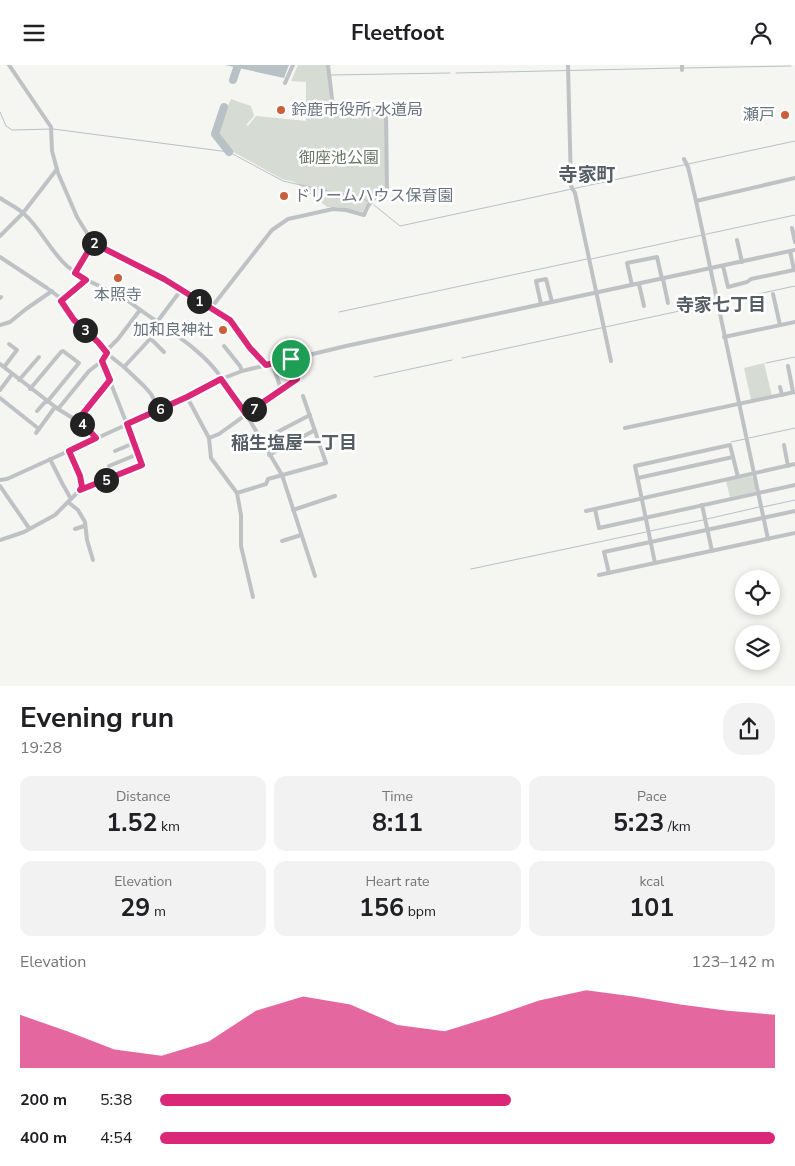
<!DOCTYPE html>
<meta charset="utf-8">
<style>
:root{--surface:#fff;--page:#f2f2f2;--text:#202124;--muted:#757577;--accent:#db2777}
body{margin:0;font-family:"Nunito Sans","Noto Sans JP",sans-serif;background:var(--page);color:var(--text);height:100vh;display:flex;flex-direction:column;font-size:19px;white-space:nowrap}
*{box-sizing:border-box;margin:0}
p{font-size:16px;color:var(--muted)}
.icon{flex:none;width:28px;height:28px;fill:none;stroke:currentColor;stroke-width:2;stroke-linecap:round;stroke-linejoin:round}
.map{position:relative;height:621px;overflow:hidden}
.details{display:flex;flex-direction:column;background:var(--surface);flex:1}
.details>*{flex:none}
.tools{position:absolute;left:735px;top:505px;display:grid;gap:10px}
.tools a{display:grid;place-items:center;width:45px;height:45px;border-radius:50%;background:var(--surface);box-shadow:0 2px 8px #0003;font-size:25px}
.pin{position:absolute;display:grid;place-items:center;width:42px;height:42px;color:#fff;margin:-21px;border:2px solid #fff;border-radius:50%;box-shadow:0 1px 5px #0007}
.km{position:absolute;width:25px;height:25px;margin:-12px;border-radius:50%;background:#222;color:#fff;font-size:14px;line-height:25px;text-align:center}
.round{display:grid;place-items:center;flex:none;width:52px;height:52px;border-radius:20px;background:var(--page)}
.headline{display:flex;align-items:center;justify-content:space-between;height:85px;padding:0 20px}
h1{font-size:28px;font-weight:700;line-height:38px}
.figures{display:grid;grid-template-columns:repeat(3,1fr);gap:8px;height:85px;padding:5px 20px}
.figures div{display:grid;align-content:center;border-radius:12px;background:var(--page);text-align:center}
.figures b{font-size:25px;font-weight:700}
.figures small{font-size:14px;font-weight:400}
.figures p{font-size:14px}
.chart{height:140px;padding:10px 20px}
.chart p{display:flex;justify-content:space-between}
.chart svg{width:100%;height:90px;margin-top:5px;fill:var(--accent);opacity:.7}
ul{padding:0 20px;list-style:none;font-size:16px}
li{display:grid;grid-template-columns:80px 60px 1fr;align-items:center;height:38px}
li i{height:12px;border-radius:6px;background:var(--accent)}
header{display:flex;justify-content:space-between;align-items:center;height:65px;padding:0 20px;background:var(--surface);font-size:22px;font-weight:700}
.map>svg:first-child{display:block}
.green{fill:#d6dbd3}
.water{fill:#b8c1c5}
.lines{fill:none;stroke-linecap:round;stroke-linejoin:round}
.stream{stroke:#b8c1c5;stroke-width:1}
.river{stroke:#b8c1c5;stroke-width:8}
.minor{stroke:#bfc2c5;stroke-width:4}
.route-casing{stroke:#fff;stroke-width:10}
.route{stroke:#db2777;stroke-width:6}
.poi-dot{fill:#cb5f3b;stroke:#fff;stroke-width:2}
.labels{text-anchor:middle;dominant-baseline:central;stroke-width:5;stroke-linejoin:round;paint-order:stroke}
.poi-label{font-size:16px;fill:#68747f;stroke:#fff;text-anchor:start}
.park-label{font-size:16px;fill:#697766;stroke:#fff}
.neighbourhood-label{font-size:18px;font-weight:bold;fill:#555d65;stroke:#fff}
.quarter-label{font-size:19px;font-weight:bold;fill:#555d65;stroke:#fff}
</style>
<header><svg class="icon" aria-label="menu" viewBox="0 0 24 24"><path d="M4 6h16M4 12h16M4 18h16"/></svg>Fleetfoot<svg class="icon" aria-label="person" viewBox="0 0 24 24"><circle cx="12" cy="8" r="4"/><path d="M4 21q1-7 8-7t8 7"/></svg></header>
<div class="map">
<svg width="795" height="621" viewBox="0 0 795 621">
<rect width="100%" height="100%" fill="#f5f5f2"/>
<g class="green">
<path d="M298 0H327L331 43 333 46 383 45 385 47 386 127C374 128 368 136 363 147L338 142H327L295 117 282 114 235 88 229 86V84L216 68 231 34 251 41 254 51 246 60 248 61 256 51 306 56V17L291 16Z"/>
<polygon points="764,298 772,331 751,335 744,303"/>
<polygon points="751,411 753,413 756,425 754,427 730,432 726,416"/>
</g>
<polygon class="water" points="225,0 289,0 284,13"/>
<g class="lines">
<g class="stream">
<polyline points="684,3 791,1"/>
<polyline points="456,8 680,3"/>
<polyline points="331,10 450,8"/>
<polyline points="0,47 6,61 12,65 53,64 229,87 283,116 364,134 369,137"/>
<polyline points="374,140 400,161 795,76"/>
<polyline points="591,194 795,150"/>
<polyline points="339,247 587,194"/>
<polyline points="462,293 795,221"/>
<polyline points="766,298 795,292"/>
<polyline points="374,312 452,295"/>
<polyline points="749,373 795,363"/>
<polyline points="731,377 745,374"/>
<polyline points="763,442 795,435"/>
<polyline points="707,454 759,442"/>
<polyline points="650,466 703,455"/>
<polyline points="471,504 646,467"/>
</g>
<g class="river">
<polyline points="233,15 237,3"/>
<polyline points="224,42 215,69 229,87"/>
</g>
<g class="minor">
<polyline points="9,0 51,62 52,86 58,108 77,152 93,178 164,214 230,255 250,283 266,300"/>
<polyline points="568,0 571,121 575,128 611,296"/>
<polyline points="682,5 682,0"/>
<polyline points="285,18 293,0"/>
<polyline points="684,94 688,102 696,136 768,474"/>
<path d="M0 133C7 138 16 142 23 148 40 162 50 186 67 201 85 217 107 223 127 235 156 258 203 283 222 314"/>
<polyline points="696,136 795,113"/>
<polyline points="792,163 795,177"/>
<polyline points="0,171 23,148 57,104"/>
<polyline points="737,175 742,197"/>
<polyline points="0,192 47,223 59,232 74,255 98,277 105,287 124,302 144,321 151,329 159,344"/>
<polyline points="723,201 728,222 747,217 751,214 794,205 790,186"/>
<polyline points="75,208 93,178"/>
<polyline points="663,214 668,238"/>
<polyline points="639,219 644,241"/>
<polyline points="632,220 627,198 657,192 662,214"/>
<polyline points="773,229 780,260"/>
<polyline points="0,233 1,232"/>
<polyline points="61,235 86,215"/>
<polyline points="541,239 536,216 546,214 552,237"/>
<polyline points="211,243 272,165 288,154 333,144 346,145 364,150 368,141 377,130 387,129 386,44 335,44 333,42 328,0"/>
<polyline points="157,257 181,225"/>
<polyline points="0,260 10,257 26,244 52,226"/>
<polyline points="724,272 795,257"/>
<polyline points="151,274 164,287"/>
<polyline points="224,281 240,301 242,306"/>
<polyline points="105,287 118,274 140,245"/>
<polyline points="272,298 281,324"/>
<polyline points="0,299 58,344 84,360 96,373"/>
<polyline points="788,301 793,327"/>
<polyline points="4,302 17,285 9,279"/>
<polyline points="124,302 162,261"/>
<polyline points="221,314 246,349 282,410 315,511"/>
<polyline points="19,315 39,292"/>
<polyline points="780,322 782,330"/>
<polyline points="30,324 61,287 63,286 79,298 47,337"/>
<polyline points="0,325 12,309"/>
<polyline points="187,332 209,373 211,393 237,428 241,450 241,481 253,532"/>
<polyline points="0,333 39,364"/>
<polyline points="58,344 89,306 102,296 107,288"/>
<polyline points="37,346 46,336"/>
<polyline points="77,356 110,315"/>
<polyline points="625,363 795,327"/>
<polyline points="36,368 55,342"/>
<polyline points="209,373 219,369 297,313 291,294"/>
<polyline points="262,375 310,350"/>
<polyline points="784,380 788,401"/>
<polyline points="115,386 134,378"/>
<polyline points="269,390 315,365"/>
<polyline points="50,394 62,418 71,434"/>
<polyline points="109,401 138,389"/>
<polyline points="638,413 733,392"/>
<polyline points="0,415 7,414 172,339 224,313 242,306 346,281 795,185"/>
<polyline points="0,421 29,463"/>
<polyline points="80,425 143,400 102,296"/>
<polyline points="237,428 266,419 268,414 326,398 303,331"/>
<polyline points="68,437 78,445 85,457 87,475 93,495"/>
<polyline points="702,440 712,486"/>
<polyline points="595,444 599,463 795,420"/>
<polyline points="293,445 335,431"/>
<polyline points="586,446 795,399"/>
<polyline points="75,464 84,461"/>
<polyline points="0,475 24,467 55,450 80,425 82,422 80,411 69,386"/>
<polyline points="282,476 301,470"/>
<polyline points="655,498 635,401 730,380 738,412"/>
<polyline points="609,508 604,487 795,446"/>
<polyline points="599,510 795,468"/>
</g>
</g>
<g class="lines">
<defs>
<polygon id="route" points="93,178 164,214 230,255 250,283 266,300 291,294 297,314 246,349 221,314 187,332 127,359 142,400 80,425 82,422 80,411 69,386 96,373 86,362 77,356 110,315 102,296 107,288 98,277 74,255 61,236 86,215 75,208"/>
</defs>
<use href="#route" class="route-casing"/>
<use href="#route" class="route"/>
</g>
<g class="poi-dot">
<circle cx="281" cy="45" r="5"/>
<circle cx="785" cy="50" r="5"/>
<circle cx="284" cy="131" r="5"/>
<circle cx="118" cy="213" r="5"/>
<circle cx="223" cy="265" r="5"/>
</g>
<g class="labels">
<g class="poi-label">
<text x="291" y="45">鈴鹿市役所 水道局</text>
<text x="775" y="50" text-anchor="end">瀬戸</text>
<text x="294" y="131">ドリームハウス保育園</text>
<text x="118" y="230" text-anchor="middle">本照寺</text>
<text x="213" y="265" text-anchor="end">加和良神社</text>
</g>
<g class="park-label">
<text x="339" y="93">御座池公園</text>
</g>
<g class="neighbourhood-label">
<text x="721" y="240">寺家七丁目</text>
<text x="294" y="378">稲生塩屋一丁目</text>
</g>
<g class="quarter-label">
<text x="587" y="110">寺家町</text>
</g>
</g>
</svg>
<div class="tools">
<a><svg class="icon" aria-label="locate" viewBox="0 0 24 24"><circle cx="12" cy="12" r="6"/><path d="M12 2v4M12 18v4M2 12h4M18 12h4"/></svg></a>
<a><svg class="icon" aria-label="layers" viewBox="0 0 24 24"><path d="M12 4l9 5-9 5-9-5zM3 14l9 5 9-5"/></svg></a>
</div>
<div class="pin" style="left:291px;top:294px;background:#1e9e55"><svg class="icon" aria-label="arrive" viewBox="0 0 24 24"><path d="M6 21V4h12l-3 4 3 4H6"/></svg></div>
<b class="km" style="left:199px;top:236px">1</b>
<b class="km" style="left:94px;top:178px">2</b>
<b class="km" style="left:85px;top:265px">3</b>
<b class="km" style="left:82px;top:359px">4</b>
<b class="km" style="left:106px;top:415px">5</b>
<b class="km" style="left:160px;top:344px">6</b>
<b class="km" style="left:254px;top:344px">7</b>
</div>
<section class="details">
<div class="headline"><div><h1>Evening run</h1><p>19:28</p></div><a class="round"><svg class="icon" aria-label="share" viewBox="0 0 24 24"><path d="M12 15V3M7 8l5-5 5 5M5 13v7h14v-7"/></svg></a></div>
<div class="figures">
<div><p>Distance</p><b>1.52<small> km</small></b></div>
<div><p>Time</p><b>8:11</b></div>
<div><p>Pace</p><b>5:23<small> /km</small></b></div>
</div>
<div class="figures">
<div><p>Elevation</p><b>29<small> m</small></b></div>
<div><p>Heart rate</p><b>156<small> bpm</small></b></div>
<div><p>kcal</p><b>101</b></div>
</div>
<div class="chart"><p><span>Elevation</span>123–142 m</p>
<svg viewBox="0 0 160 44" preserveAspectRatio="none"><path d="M0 44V18L10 26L20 35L30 38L40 31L50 16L60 9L70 13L80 23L90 26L100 19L110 11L120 6L130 9L140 13L150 16L160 18V44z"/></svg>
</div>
<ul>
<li><b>200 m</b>5:38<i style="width:57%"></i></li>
<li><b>400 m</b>4:54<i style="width:100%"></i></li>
</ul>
</section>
